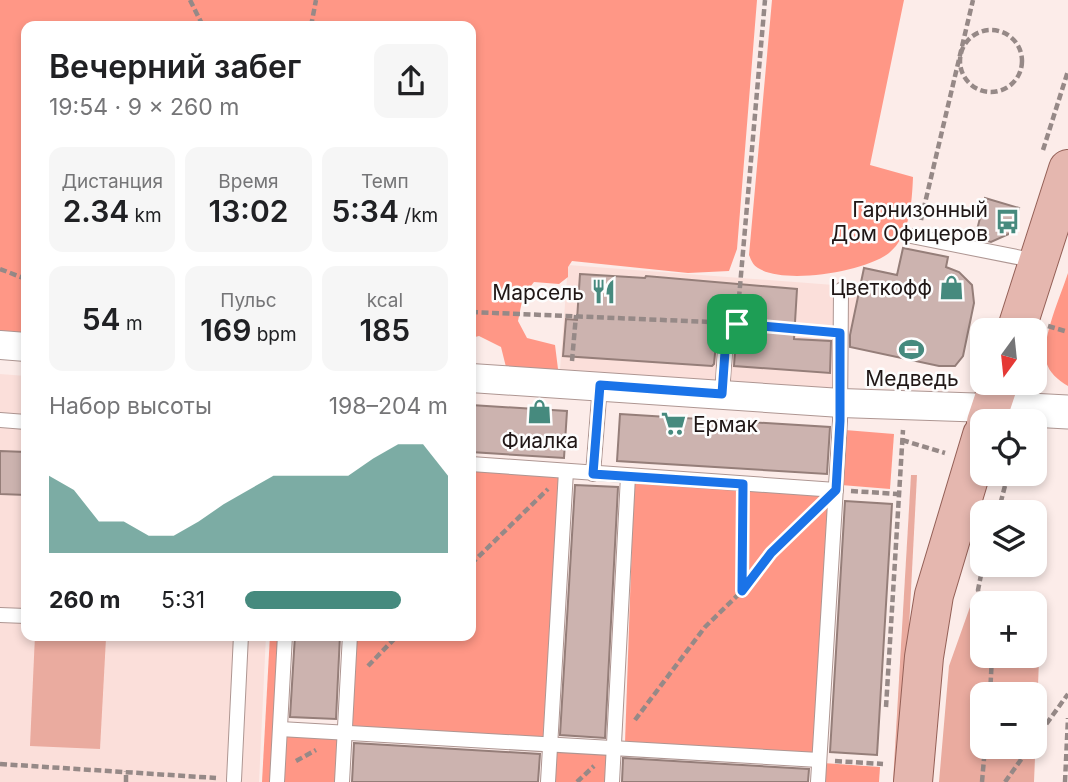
<!DOCTYPE html>
<html lang="ru">
<meta charset="utf-8">
<style>
:root{--surface:#fff;--page:#f6f6f6;--text:#202124;--muted:#757577;--accent:#468a7e}
body{margin:0;font-family:Inter,sans-serif;background:var(--page);color:var(--text);height:100vh;display:flex;flex-direction:column;font-size:26px;white-space:nowrap}
*{box-sizing:border-box;margin:0}
p{font-size:23px;color:var(--muted)}
.icon{flex:none;width:38px;height:38px;fill:none;stroke:currentColor;stroke-width:2;stroke-linecap:round;stroke-linejoin:round}
.map{position:relative;flex:1;overflow:hidden}
.sheet{position:absolute;left:21px;top:21px;width:455px;height:620px;display:flex;flex-direction:column;background:var(--surface);border-radius:14px;box-shadow:0 4px 10px #0003}
.sheet>*{flex:none}
.needle{width:46px;rotate:195deg}
.tools{position:absolute;left:970px;top:318px;display:grid;gap:14px}
.tools a{display:grid;place-items:center;width:77px;height:77px;border-radius:14px;background:var(--surface);box-shadow:0 4px 10px #0003;font-size:35px}
.pin{position:absolute;display:grid;place-items:center;width:60px;height:60px;color:#fff;margin:-30px;border-radius:14px;box-shadow:0 4px 10px #0006}
.round{display:grid;place-items:center;flex:none;width:74px;height:74px;border-radius:14px;background:var(--page)}
.overview{display:flex;align-items:center;justify-content:space-between;height:119px;padding:0 28px}
h1{font-size:32px;font-weight:600;line-height:52px}
.figures{display:grid;grid-template-columns:repeat(3,1fr);gap:10px;height:119px;padding:7px 28px}
.figures div{display:grid;align-content:center;border-radius:14px;background:var(--page);text-align:center}
.figures b{font-size:30px;font-weight:600}
.figures small{font-size:19px;font-weight:400}
.figures p{font-size:19px}
.chart{height:196px;padding:14px 28px}
.chart p{display:flex;justify-content:space-between}
.chart svg{width:100%;height:126px;margin-top:7px;fill:var(--accent);opacity:.7}
ul{padding:0 28px;list-style:none;font-size:23px}
li{display:grid;grid-template-columns:112px 84px 1fr;align-items:center;height:52px}
li i{height:18px;border-radius:9px;background:var(--accent)}
.map>svg:first-child{display:block}
.built{fill:#fbdfda}
.green{fill:#eaab9f;fill-rule:evenodd}
.forest{fill:#ff9786}
.building{fill:#ccb3af;stroke:#957e79;stroke-width:2}
.lines{fill:none;stroke-linecap:round;stroke-linejoin:round}
.service-casing{stroke:#ae9692;stroke-width:16}
.minor-casing{stroke:#ae9692;stroke-width:30}
.tertiary-casing{stroke:#ae9692;stroke-width:35}
.primary-casing{stroke:#946057;stroke-width:40}
.path{stroke:#968987;stroke-width:4.5;stroke-dasharray:7 3.5;stroke-linecap:butt}
.service{stroke:#fff;stroke-width:14}
.minor{stroke:#fff;stroke-width:28}
.tertiary{stroke:#fff;stroke-width:33}
.primary{stroke:#e5b7af;stroke-width:38}
.route-casing{stroke:#fff;stroke-width:14}
.route{stroke:#1a73e8;stroke-width:9}
.labels{text-anchor:middle;dominant-baseline:central;stroke-width:5;stroke-linejoin:round;paint-order:stroke}
.poi-label{font-size:21px;fill:#201716;stroke:#fdfdfd;text-anchor:end}
</style>
<div class="map">
<svg width="1068" height="782" viewBox="0 0 1068 782">
<rect width="100%" height="100%" fill="#fcece9"/>
<g class="built">
<polygon points="568,265 860,287 840,389 560,370"/>
<polygon points="0,374 26,376 26,635 266,635 259,782 0,782"/>
</g>
<g class="green">
<polygon points="911,475 917,475 901,782 893,782"/>
<path d="M970 607 982 608V656H1034V611L1041 612 1034 782H939L949 666ZM982 695H1034V747H982Z"/>
<polygon points="35,635 106,638 100,749 30,746"/>
</g>
<g class="forest">
<polygon points="0,0 757,0 737,249 729,271 688,273 572,261 568,267 568,277 559,284 534,282 523,296 518,321 527,338 555,345 558,369 553,376 506,367 501,347 479,336 471,338 471,26 26,26 26,336 0,335"/>
<path d="M772 0H904L870 165 913 177C912 202 910 236 889 253 865 272 784 285 758 268 753 265 751 260 749 255Z"/>
<path d="M1068 273V386C1058 380 1049 373 1046 361 1041 339 1061 295 1068 273Z"/>
<polygon points="845,430 894,434 890,489 841,485"/>
<polygon points="471,468 560,474 543,738 352,728 357,635 471,635"/>
<polygon points="634,483 831,492 814,754 625,743"/>
<polygon points="270,635 282,635 274,782 262,782"/>
<polygon points="283,733 342,738 339,782 280,782"/>
<polygon points="552,748 612,751 610,782 550,782"/>
<polygon points="823,763 880,767 879,782 822,782"/>
</g>
<g class="building">
<polygon points="985,198 1019,208 1011,233 991,242 975,238"/>
<polygon points="903,248 948,257 946,267 959,272 972,285 974,303 963,356 955,366 939,366 850,347 850,335 864,268 897,275"/>
<polygon points="580,274 645,278 646,276 797,289 794,339 831,341 830,373 734,366 737,323 733,315 727,313 722,315 718,322 714,364 712,366 563,356 566,319 577,320"/>
<polygon points="471,405 567,411 564,458 471,452"/>
<polygon points="620,414 830,427 827,474 617,461"/>
<polygon points="0,451 26,452 26,495 0,494"/>
<polygon points="575,485 618,487 605,738 560,735"/>
<polygon points="845,501 892,504 877,755 830,752"/>
<polygon points="295,635 340,635 336,719 290,717"/>
<polygon points="354,743 540,754 538,782 352,782"/>
<polygon points="623,758 809,769 808,782 622,782"/>
</g>
<g class="lines">
<defs>
<g id="service">
<polyline points="906,235 1037,261"/>
<polyline points="722,394 727,323"/>
<polyline points="0,420 26,422"/>
<polyline points="471,464 836,490"/>
<polyline points="593,474 600,385"/>
<polyline points="0,615 26,616"/>
<polyline points="280,729 819,760"/>
<polyline points="234,780 241,635"/>
<polyline points="277,782 285,635"/>
<polyline points="342,782 350,635"/>
<polyline points="548,782 566,471"/>
<polyline points="612,782 628,476"/>
<polyline points="818,782 840,421 841,290"/>
</g>
<g id="minor">
<polyline points="0,345 26,347"/>
<polyline points="471,378 841,403 990,408"/>
</g>
<polyline id="tertiary" points="990,408 1068,412"/>
<g id="primary">
<polyline points="1016,331 1068,169"/>
<polyline points="986,422 999,383"/>
<polyline points="913,782 924,657 934,595 982,435"/>
</g>
</defs>
<use href="#service" class="service-casing"/>
<use href="#minor" class="minor-casing"/>
<use href="#tertiary" class="tertiary-casing"/>
<use href="#primary" class="primary-casing"/>
<g class="path">
<polyline points="190,0 203,26"/>
<polyline points="311,26 316,0"/>
<circle cx="991" cy="61" r="31"/>
<polyline points="1043,150 1068,71"/>
<polyline points="921,220 973,0"/>
<polyline points="0,269 26,279"/>
<polyline points="738,309 765,0"/>
<polyline points="471,312 711,322"/>
<polyline points="744,324 822,331"/>
<polyline points="1048,326 1068,332"/>
<polyline points="572,361 576,315"/>
<polyline points="978,361 982,349"/>
<polyline points="902,440 945,453"/>
<polyline points="851,491 898,494"/>
<polyline points="998,513 1008,474"/>
<polyline points="471,564 548,489"/>
<polyline points="742,591 743,499"/>
<polyline points="982,612 978,590 983,565"/>
<polyline points="368,666 398,635"/>
<polyline points="990,695 992,656"/>
<polyline points="886,707 903,430"/>
<polyline points="635,720 705,627 742,591 771,553 815,510"/>
<polyline points="1034,741 1068,694"/>
<polyline points="296,761 316,750"/>
<polyline points="835,761 883,764"/>
<polyline points="0,764 216,778"/>
<polyline points="126,782 126,771"/>
<polyline points="577,782 594,766"/>
<polyline points="982,782 985,747"/>
<polyline points="1005,782 1030,747"/>
<polyline points="1065,782 1068,718"/>
</g>
<use href="#service" class="service"/>
<use href="#minor" class="minor"/>
<use href="#tertiary" class="tertiary"/>
<use href="#primary" class="primary"/>
</g>
<g class="lines">
<defs>
<polygon id="route" points="727,323 840,333 840,421 836,490 771,553 742,591 743,484 593,474 600,385 722,394"/>
</defs>
<use href="#route" class="route-casing"/>
<use href="#route" class="route"/>
</g>
<defs>
<symbol id="bus-bare" viewBox="-9 -9 18 18"><path d="M-5-6H5V4H4V6H2V4H-2V6H-4V4H-5ZM-3.5-4V0h7V-4ZM-3.5 1.2v1.5H-2V1.2ZM2 1.2v1.5H3.5V1.2Z" fill="#468a7e" stroke="#fdfdfd" stroke-width="2.5" paint-order="stroke"/></symbol>
<symbol id="shop-bare" viewBox="-9 -9 18 18"><path d="M-5-2.5h2.3a2.7 3.5 0 0 1 5.4 0H5L5.5 6h-11ZM-1.5-2.5h3a1.5 2.3 0 0 0-3 0Z" fill="#468a7e" stroke="#fdfdfd" stroke-width="2.5" paint-order="stroke"/></symbol>
<symbol id="restaurant-bare" viewBox="-9 -9 18 18"><path d="M-5-6h1v4h1v-4h1v4h1v-4h1v5L-1.5 .5V6h-2V.5L-5-1ZM5-6V6H3V1.5H1.5Q1.5-4 5-6Z" fill="#468a7e" stroke="#fdfdfd" stroke-width="2.5" paint-order="stroke"/></symbol>
<symbol id="stadium-bare" viewBox="-9 -9 18 18"><path d="M0-5a6.5 5 0 1 0 0 10a6.5 5 0 1 0 0-10ZM-3.5-1.8h7v3.6h-7Z" fill="#468a7e" stroke="#fdfdfd" stroke-width="2.5" paint-order="stroke"/></symbol>
<symbol id="supermarket-bare" viewBox="-9 -9 18 18"><path d="M-6-5.5h2.5l.6 2H6L4.5 2H-2.5L-4.4-4H-6ZM-1.5 3.2a1.3 1.3 0 1 0 .1 0ZM3 3.2a1.3 1.3 0 1 0 .1 0Z" fill="#468a7e" stroke="#fdfdfd" stroke-width="2.5" paint-order="stroke"/></symbol>
</defs>
<g fill-rule="evenodd">
<use href="#bus-bare" x="990" y="204" width="35" height="35"/>
<use href="#shop-bare" x="934" y="270" width="35" height="35"/>
<use href="#restaurant-bare" x="586" y="274" width="35" height="35"/>
<use href="#stadium-bare" x="894" y="332" width="35" height="35"/>
<use href="#shop-bare" x="522" y="394" width="35" height="35"/>
<use href="#supermarket-bare" x="656" y="406" width="35" height="35"/>
</g>
<g class="labels">
<g class="poi-label">
<text x="988" y="209">Гарнизонный<tspan x="988" dy="24">Дом Офицеров</tspan></text>
<text x="932" y="287">Цветкофф</text>
<text x="584" y="292">Марсель</text>
<text x="912" y="378" text-anchor="middle">Медведь</text>
<text x="693" y="424" text-anchor="start">Ермак</text>
<text x="540" y="440" text-anchor="middle">Фиалка</text>
</g>
</g>
</svg>
<div class="tools">
<a><svg class="needle" viewBox="-14 -14 28 28"><path d="M0-13l5 13h-10z" fill="#e53935"/><path d="M0 13l5-13h-10z" fill="#757577"/></svg></a>
<a><svg class="icon" aria-label="locate" viewBox="0 0 24 24"><circle cx="12" cy="12" r="6"/><path d="M12 2v4M12 18v4M2 12h4M18 12h4"/></svg></a>
<a><svg class="icon" aria-label="layers" viewBox="0 0 24 24"><path d="M12 4l9 5-9 5-9-5zM3 14l9 5 9-5"/></svg></a>
<a>+</a>
<a>−</a>
</div>
<div class="pin" style="left:737px;top:324px;background:#1e9e55"><svg class="icon" aria-label="arrive" viewBox="0 0 24 24"><path d="M6 21V4h12l-3 4 3 4H6"/></svg></div>
<section class="sheet">
<div class="overview"><div><h1>Вечерний забег</h1><p>19:54 · 9 × 260 m</p></div><a class="round"><svg class="icon" aria-label="share" viewBox="0 0 24 24"><path d="M12 15V3M7 8l5-5 5 5M5 13v7h14v-7"/></svg></a></div>
<div class="figures">
<div><p>Дистанция</p><b>2.34<small> km</small></b></div>
<div><p>Время</p><b>13:02</b></div>
<div><p>Темп</p><b>5:34<small> /km</small></b></div>
</div>
<div class="figures">
<div><b>54<small> m</small></b></div>
<div><p>Пульс</p><b>169<small> bpm</small></b></div>
<div><p>kcal</p><b>185</b></div>
</div>
<div class="chart"><p><span>Набор высоты</span>198–204 m</p>
<svg viewBox="0 0 160 44" preserveAspectRatio="none"><path d="M0 44V17L10 22L20 33L30 33L40 38L50 38L60 33L70 27L80 22L90 17L100 17L110 17L120 17L130 11L140 6L150 6L160 17V44z"/></svg>
</div>
<ul>
<li><b>260 m</b>5:31<i style="width:77%"></i></li>
</ul>
</section>
</div>
